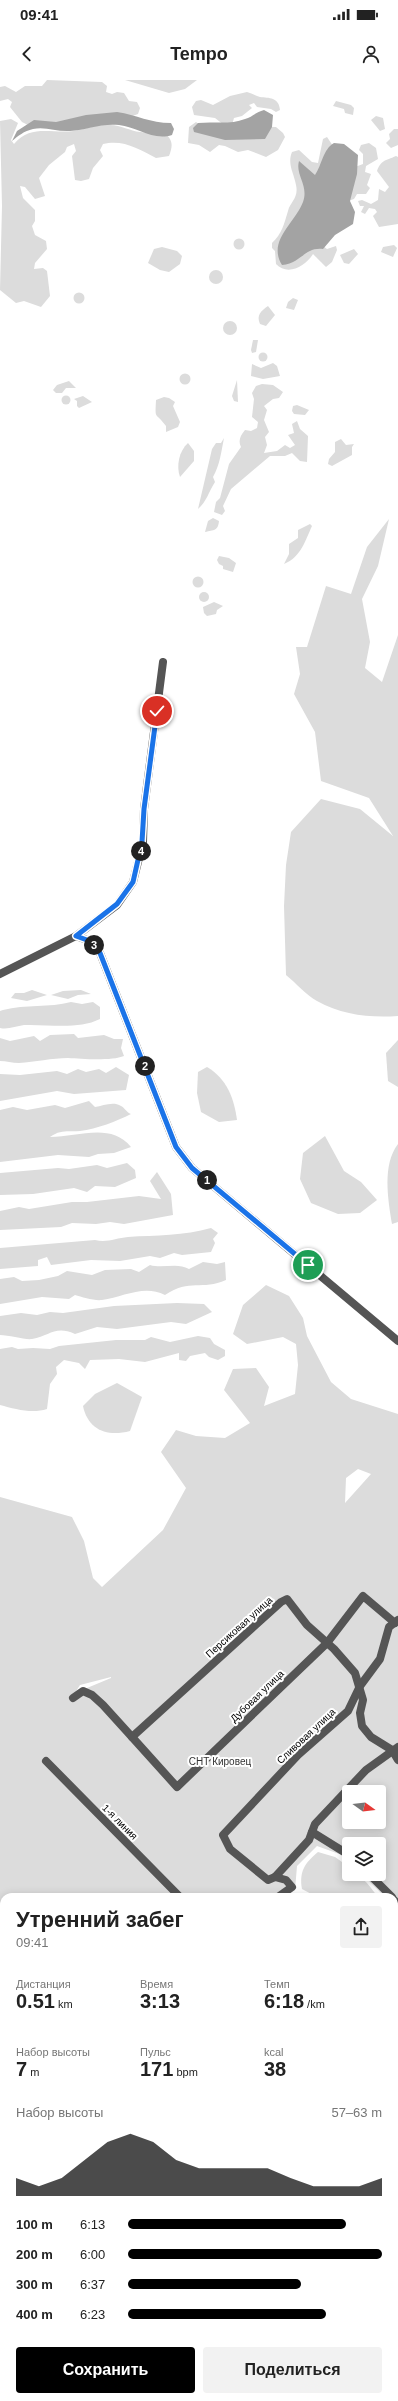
<!DOCTYPE html>
<html lang="ru">
<meta charset="utf-8">
<style>
:root{--surface:#fff;--page:#f2f2f2;--text:#222;--muted:#767676;--accent:#000}
body{margin:0;font-family:Helvetica,sans-serif;background:var(--page);color:var(--text);height:100vh;display:flex;flex-direction:column;font-size:15px;white-space:nowrap}
*{box-sizing:border-box;margin:0}
p{font-size:13px;color:var(--muted)}
.icon{flex:none;width:22px;height:22px;fill:none;stroke:currentColor;stroke-width:2;stroke-linecap:round;stroke-linejoin:round}
.map{position:relative;flex:1;overflow:hidden}
.drawer{position:absolute;left:0px;top:1813px;width:398px;height:508px;display:flex;flex-direction:column;background:var(--surface);border-radius:12px 12px 0 0;box-shadow:0 2px 10px #0003}
.drawer>*{flex:none}
.needle{width:26px;rotate:105deg}
.buttons{position:absolute;left:342px;top:1705px;display:grid;gap:8px}
.buttons a{display:grid;place-items:center;width:44px;height:44px;border-radius:4px;background:var(--surface);box-shadow:0 2px 10px #0003;font-size:20px}
.pin{position:absolute;display:grid;place-items:center;width:34px;height:34px;color:#fff;margin:-17px;border:2px solid #fff;border-radius:50%;box-shadow:0 1px 4px #0007}
.km{position:absolute;width:20px;height:20px;margin:-10px;border-radius:50%;background:#222;color:#fff;font-size:11px;line-height:20px;text-align:center}
.round{display:grid;place-items:center;flex:none;width:42px;height:42px;border-radius:4px;background:var(--page)}
.headline{display:flex;align-items:center;justify-content:space-between;height:68px;padding:0 16px}
h1{font-size:22px;font-weight:700;line-height:30px}
.stats{display:grid;grid-template-columns:repeat(3,1fr);gap:6px;height:68px;padding:4px 16px}
.stats div{display:grid;align-content:center}
.stats b{font-size:20px;font-weight:700}
.stats small{font-size:11px;font-weight:400}
.stats p{font-size:11px}
.chart{height:112px;padding:8px 16px}
.chart p{display:flex;justify-content:space-between}
.chart svg{width:100%;height:72px;margin-top:4px;fill:var(--accent);opacity:.7}
.cta{display:flex;gap:8px;margin-top:auto;padding:8px 16px}
.cta a{flex:1;height:46px;border-radius:4px;background:var(--accent);color:#fff;font-size:16px;font-weight:700;line-height:46px;text-align:center}
.cta a+a{background:var(--page);color:var(--text)}
ul{padding:0 16px;list-style:none;font-size:13px}
li{display:grid;grid-template-columns:64px 48px 1fr;align-items:center;height:30px}
li i{height:10px;border-radius:5px;background:var(--accent)}
.status{display:flex;justify-content:space-between;align-items:center;height:28px;padding:0 20px;background:var(--surface);direction:ltr}
.status svg{height:11px;fill:currentColor}
header{display:flex;justify-content:space-between;align-items:center;height:52px;padding:0 16px;background:var(--surface);font-size:18px;font-weight:700}
.map>svg:first-child{display:block}
.green{fill:#dcdcdc;fill-rule:evenodd}
.water{fill:#a3a3a3}
.lines{fill:none;stroke-linecap:round;stroke-linejoin:round}
.minor{stroke:#555;stroke-width:8}
.route-casing{stroke:#fff;stroke-width:8}
.route{stroke:#1a73e8;stroke-width:5}
.labels{text-anchor:middle;dominant-baseline:central;stroke-width:4;stroke-linejoin:round;paint-order:stroke}
.street-label{font-size:10px;fill:#000;stroke:#fff}
.park-label{font-size:10px;fill:#333;stroke:#fff}
</style>
<div class="status"><b>09:41</b><svg viewBox="0 0 49 12"><path d="M0 12V9h3v3zM5 12V6h3v6zM10 12V3h3v9zM15 12V0h3v12zM26 1h20v11H26zM47 4h2v5h-2z"/></svg></div>
<header><svg class="icon" aria-label="back" viewBox="0 0 24 24"><path d="M15 5l-7 7 7 7"/></svg>Tempo<svg class="icon" aria-label="person" viewBox="0 0 24 24"><circle cx="12" cy="8" r="4"/><path d="M4 21q1-7 8-7t8 7"/></svg></header>
<div class="map">
<svg width="398" height="2321" viewBox="0 0 398 2321">
<rect width="100%" height="100%" fill="#fff"/>
<g class="green">
<polygon points="47,0 102,2 107,6 106,12 112,14 117,12 124,13 129,21 137,22 140,28 138,34 127,38 30,46 22,42 10,27 12,22 8,19 0,21 0,7 5,6 16,12 25,6 42,6"/>
<polygon points="125,0 197,0 185,9 169,13"/>
<path d="M247 12C251 13 256 16 260 17 269 18 279 17 280 30L276 32 271 29 257 27 254 23 249 25 252 28 242 36 234 38 232 45H224L215 38 194 35 192 27 196 21 201 20 213 25 230 16Z"/>
<polygon points="336,21 351,25 354,28 353,35 345,33 344,29 333,26"/>
<polygon points="376,36 383,38 385,49 380,51 371,40"/>
<path d="M11 39 18 43 11 60 14 64C31 44 51 54 74 51 86 49 98 44 110 45 121 45 130 51 140 52 148 53 157 53 165 53 173 61 173 65 169 76L156 78C139 69 123 59 103 64L100 70 103 76 93 88 89 99 81 101 75 100 72 76 76 71 74 64 67 67 65 72 49 85 39 98 45 116 35 119 25 107 20 106 23 118 35 130V141L32 146 35 155 46 161 47 169 35 183 34 189 43 188 47 191 50 216 41 227 24 221 16 223 0 210 2 126 0 41Z"/>
<polygon points="196,42 200,45 276,47 283,53 285,57 278,70 266,77 248,70 238,72 225,66 219,65 210,72 199,65 188,63 189,47"/>
<polygon points="394,49 398,49 398,65 391,68 386,63 390,59 389,54"/>
<path d="M327 57 333 66 320 92 307 104V168L323 166 327 169 336 166 337 170 332 182 326 187 313 174C305 187 287 196 276 184L275 171 272 168V163C282 154 284 144 288 131 290 122 299 118 296 105 294 93 287 84 292 72L299 70 312 82 318 83 323 59Z"/>
<polygon points="369,63 376,68 378,79 366,86 365,92 371,94 367,105 370,108 366,114 357,114 354,119 348,121 355,87 363,84 363,74 359,70 361,65"/>
<path d="M396 76 398 77V144L379 147 373 136 377 132 375 129 369 128 365 134 361 132 364 126H360L358 121 362 120 371 124 378 120 379 109 385 112 389 107 377 91C381 80 385 81 396 76Z"/>
<circle cx="239" cy="164" r="5.5"/>
<polygon points="394,165 397,168 393,177 381,172 383,167"/>
<polygon points="162,167 177,171 182,176 180,184 169,192 160,190 148,183 154,169"/>
<polygon points="354,169 358,174 349,184 344,183 340,175"/>
<circle cx="216" cy="197" r="7"/>
<circle cx="79" cy="218" r="5.5"/>
<polygon points="293,218 298,220 294,230 286,228 288,222"/>
<path d="M268 226 275 235 266 246 260 244C256 235 261 231 268 226Z"/>
<circle cx="230" cy="248" r="7"/>
<polygon points="253,260 258,260 256,272 252,273 251,270"/>
<circle cx="263" cy="277" r="4.5"/>
<polygon points="273,283 277,286 280,296 263,299 251,296 252,284 261,288"/>
<circle cx="185" cy="299" r="5.5"/>
<polygon points="237,300 238,322 234,321 232,316"/>
<polygon points="69,301 76,308 66,308 62,313 56,313 53,310 57,305"/>
<path d="M262 304 273 305 283 312 279 318 273 319 264 326 267 330 264 340 269 352 265 357 267 365 264 373 277 371 285 365 290 368 295 365 288 355 294 353 292 344 297 341 300 349 308 356 307 382 300 381 292 373 285 376H270L231 409 223 426 225 431 222 435 214 432 216 422 220 418 229 384 241 367C238 361 240 356 245 350L251 351 257 348 258 342 252 337 254 319 252 313 256 306Z"/>
<circle cx="66" cy="320" r="4.5"/>
<polygon points="83,316 92,322 79,328 77,326 77,321 74,319"/>
<path d="M164 317 169 318 175 322 173 326 180 342 178 347 166 352V346C155 331 155 341 156 320Z"/>
<polygon points="297,325 309,330 305,335 294,334 292,331 293,326"/>
<path d="M224 358C221 373 220 384 213 397L215 402C208 413 207 421 198 429L212 369 216 363H221Z"/>
<polygon points="341,359 346,365 354,364 352,367 352,375 332,386 328,384 329,379 335,372 335,362"/>
<path d="M188 363 194 371V381L180 397C176 386 179 371 188 363Z"/>
<path d="M213 438 219 441C218 451 214 450 205 452L208 441Z"/>
<path d="M389 439 378 486 362 519 370 562 365 588 382 602 398 555V936C370 938 342 935 317 921 306 915 296 903 286 895L284 826 286 785 291 752 321 719 360 729 393 756 369 718 321 701 315 652 294 614 300 594 296 567H307L326 506 351 514 367 467Z"/>
<path d="M310 444 312 446C305 461 301 477 284 484L289 474V464L298 458V450Z"/>
<polygon points="219,476 229,478 236,483 233,492 223,489 223,486 219,484 217,480"/>
<circle cx="198" cy="502" r="5.5"/>
<circle cx="204" cy="517" r="5"/>
<polygon points="214,522 223,526 217,530 216,534 207,536 204,533 203,527"/>
<polygon points="32,910 47,915 27,921 11,918 15,913 24,913"/>
<polygon points="81,910 91,914 78,915 68,919 51,915 63,911"/>
<path d="M71 922 82 924 93 922 100 927V939C78 950 48 944 24 945 16 946 8 950 0 948V931L3 930C26 924 49 928 71 922Z"/>
<path d="M74 954 78 958 104 955 114 959H123L121 968 124 976C112 981 83 979 68 978 52 978 35 982 19 983 12 983 6 981 0 981V958L10 961 34 956 40 961 50 955Z"/>
<polygon points="398,960 398,1007 388,1001 386,973"/>
<polygon points="116,987 129,995 126,1010 74,1014 57,1011 0,1021 0,994 20,995 57,991 67,994 78,989 86,992 99,989 106,993"/>
<path d="M207 987C227 999 234 1018 237 1040L219 1042 201 1032 197 1013 198 992Z"/>
<path d="M89 1021 95 1027C103 1026 113 1021 121 1026 125 1028 126 1032 131 1034 117 1041 97 1049 80 1051 68 1052 61 1049 50 1057 78 1057 111 1042 131 1067L114 1073 98 1074 89 1077 58 1075 0 1082V1030L13 1027 27 1030 55 1025 65 1028Z"/>
<polygon points="325,1056 344,1091 361,1102 377,1120 360,1133 338,1134 311,1123 300,1099 303,1073"/>
<path d="M398 1064V1142L392 1144C388 1119 382 1085 398 1064Z"/>
<polygon points="127,1083 135,1090 136,1098 115,1107 95,1106 87,1112 74,1108 33,1114 0,1115 0,1093 58,1088 69,1089 97,1085 107,1088"/>
<polygon points="157,1092 171,1114 173,1135 124,1144 110,1142 96,1144 72,1143 61,1147 0,1150 0,1131 19,1127 29,1129 72,1122 87,1122 139,1116 161,1119 150,1101"/>
<path d="M211 1148 218 1153 213 1159 215 1163 211 1172 182 1175 174 1173 160 1178 150 1176 120 1181 91 1180 51 1185 47 1177 38 1180V1186L0 1189V1168L95 1160C107 1163 116 1158 128 1157 156 1155 184 1156 211 1148Z"/>
<path d="M203 1182 217 1184 225 1182 226 1200C202 1211 190 1198 165 1215 144 1204 123 1217 102 1220 94 1221 82 1217 75 1215L69 1219 42 1217 0 1224V1199L14 1197 22 1201 39 1200 58 1196 67 1191 92 1195 105 1190 131 1189 139 1192 150 1185C163 1189 177 1182 189 1189Z"/>
<path d="M266 1205 289 1216 303 1238 307 1256 331 1302 351 1319 398 1334V1834L394 1828V1817H385L362 1794H379V1764H349V1781L342 1775 317 1766 297 1786 295 1810 285 1817H4V1971L0 1975V1417L72 1437 84 1461 93 1498 102 1507 163 1450 186 1408 161 1372 176 1350 196 1356 225 1358 250 1343 224 1310 233 1289 256 1288 269 1307 264 1326 295 1314 298 1285 296 1264 283 1257 247 1264 233 1254 243 1225ZM358 1389 371 1394 345 1423 346 1398ZM111 1597V1598L75 1613 80 1605ZM349 1712H379V1742H349Z"/>
<path d="M177 1223 204 1224 212 1232 186 1244 171 1242 117 1249 97 1247 75 1254C55 1245 50 1256 32 1259 25 1260 9 1255 0 1255V1236L21 1233 37 1235 50 1232 63 1233 114 1226Z"/>
<path d="M198 1256 210 1258 214 1264 225 1270V1276L218 1280 209 1277 205 1273 190 1276 186 1281 179 1280V1273L145 1282 119 1279 90 1280 85 1289 79 1283 64 1280 56 1287 57 1294 50 1304 47 1329C32 1334 15 1329 0 1325V1269L12 1267 18 1269 33 1268 50 1269 59 1266 116 1260H145L151 1257 170 1262Z"/>
<path d="M117 1303 142 1317 130 1351C107 1357 88 1350 83 1326L95 1314Z"/>
<path d="M318 1772 335 1777 349 1787V1794C363 1794 369 1806 378 1817H317L302 1809C299 1791 305 1783 318 1772Z"/>
<polygon points="394,1837 398,1842 398,1897 394,1892"/>
<polygon points="394,1914 398,1916 398,2041 394,2039"/>
<polygon points="0,2025 4,2027 4,2168 0,2166"/>
<polygon points="394,2064 398,2067 398,2103 394,2108"/>
<polygon points="0,2174 4,2176 4,2317 24,2317 20,2321 0,2321"/>
<polygon points="394,2244 398,2247 398,2321 42,2321 46,2317 394,2317"/>
</g>
<g class="water">
<path d="M264 30 273 35 272 47 265 59 225 60 194 52 193 48 198 43C214 41 230 45 245 39 252 37 256 32 264 30Z"/>
<path d="M117 32C137 35 150 43 171 43L174 49 172 55C153 61 137 47 119 45 102 43 86 50 70 51 57 52 45 46 33 49 24 51 18 56 12 61L17 51 34 40 56 42 86 35Z"/>
<path d="M334 63 344 64 358 75 357 94 350 121 355 132 353 144 335 155 323 169C304 167 302 183 282 185 267 161 295 143 303 122 309 105 295 95 299 81L315 95C322 85 323 69 334 63Z"/>
</g>
<g class="lines">
<g class="minor">
<polyline points="76,856 87,860 100,873 176,1067 192,1088 398,1261"/>
<polyline points="0,894 76,856 117,825 133,802 143,762 144,729 163,582"/>
<polyline points="398,1540 389,1547 380,1579 360,1606 348,1631 298,1675 223,1755 230,1769 268,1800 275,1797 309,1760 315,1744 366,1690 398,1667"/>
<polyline points="73,1618 83,1611 92,1615 103,1625 132,1657 281,1522 287,1519 307,1545 334,1569 355,1593 363,1620 360,1633 362,1646 371,1657 392,1670 398,1680"/>
<polyline points="132,1657 177,1707 327,1563 363,1516 395,1543"/>
<polyline points="46,1681 180,1817"/>
<polyline points="312,1752 349,1775"/>
<polyline points="369,1794 392,1817"/>
<polyline points="275,1797 286,1800 292,1807 278,1817"/>
<polyline points="394,1820 398,1825"/>
<polyline points="0,1963 4,1959"/>
</g>
</g>
<g class="lines">
<defs>
<polyline id="route" points="157,631 144,729 142,762 133,802 117,824 76,856 87,860 100,873 176,1067 192,1088 308,1185"/>
</defs>
<use href="#route" class="route-casing"/>
<use href="#route" class="route"/>
</g>
<g class="labels">
<g class="street-label">
<text transform="translate(239 1547) rotate(-42)">Персиковая улица</text>
<text transform="translate(257 1616) rotate(-44)">Дубовая улица</text>
<text transform="translate(306 1656) rotate(-43)">Сливовая улица</text>
<text transform="translate(120 1742) rotate(45)">1-я линия</text>
</g>
<g class="park-label">
<text x="220" y="1681">СНТ Кировец</text>
</g>
</g>
</svg>
<div class="buttons">
<a><svg class="needle" viewBox="-14 -14 28 28"><path d="M0-13l5 13h-10z" fill="#e53935"/><path d="M0 13l5-13h-10z" fill="#767676"/></svg></a>
<a><svg class="icon" aria-label="layers" viewBox="0 0 24 24"><path d="M12 4l9 5-9 5-9-5zM3 14l9 5 9-5"/></svg></a>
</div>
<div class="pin" style="left:308px;top:1185px;background:#1e9e55"><svg class="icon" aria-label="arrive" viewBox="0 0 24 24"><path d="M6 21V4h12l-3 4 3 4H6"/></svg></div>
<div class="pin" style="left:157px;top:631px;background:#d93025"><svg class="icon" aria-label="check" viewBox="0 0 24 24"><path d="M5 12l5 5 9-10"/></svg></div>
<b class="km" style="left:207px;top:1100px">1</b>
<b class="km" style="left:145px;top:986px">2</b>
<b class="km" style="left:94px;top:865px">3</b>
<b class="km" style="left:141px;top:771px">4</b>
<section class="drawer">
<div class="headline"><div><h1>Утренний забег</h1><p>09:41</p></div><a class="round"><svg class="icon" aria-label="share" viewBox="0 0 24 24"><path d="M12 15V3M7 8l5-5 5 5M5 13v7h14v-7"/></svg></a></div>
<div class="stats">
<div><p>Дистанция</p><b>0.51<small> km</small></b></div>
<div><p>Время</p><b>3:13</b></div>
<div><p>Темп</p><b>6:18<small> /km</small></b></div>
</div>
<div class="stats">
<div><p>Набор высоты</p><b>7<small> m</small></b></div>
<div><p>Пульс</p><b>171<small> bpm</small></b></div>
<div><p>kcal</p><b>38</b></div>
</div>
<div class="chart"><p><span>Набор высоты</span>57–63 m</p>
<svg viewBox="0 0 160 44" preserveAspectRatio="none"><path d="M0 44V33L10 38L20 33L30 22L40 11L50 6L60 11L70 22L80 27L90 27L100 27L110 27L120 33L130 38L140 38L150 38L160 33V44z"/></svg>
</div>
<ul>
<li><b>100 m</b>6:13<i style="width:86%"></i></li>
<li><b>200 m</b>6:00<i style="width:100%"></i></li>
<li><b>300 m</b>6:37<i style="width:68%"></i></li>
<li><b>400 m</b>6:23<i style="width:78%"></i></li>
</ul>
<div class="cta"><a>Сохранить</a><a>Поделиться</a></div>
</section>
</div>
